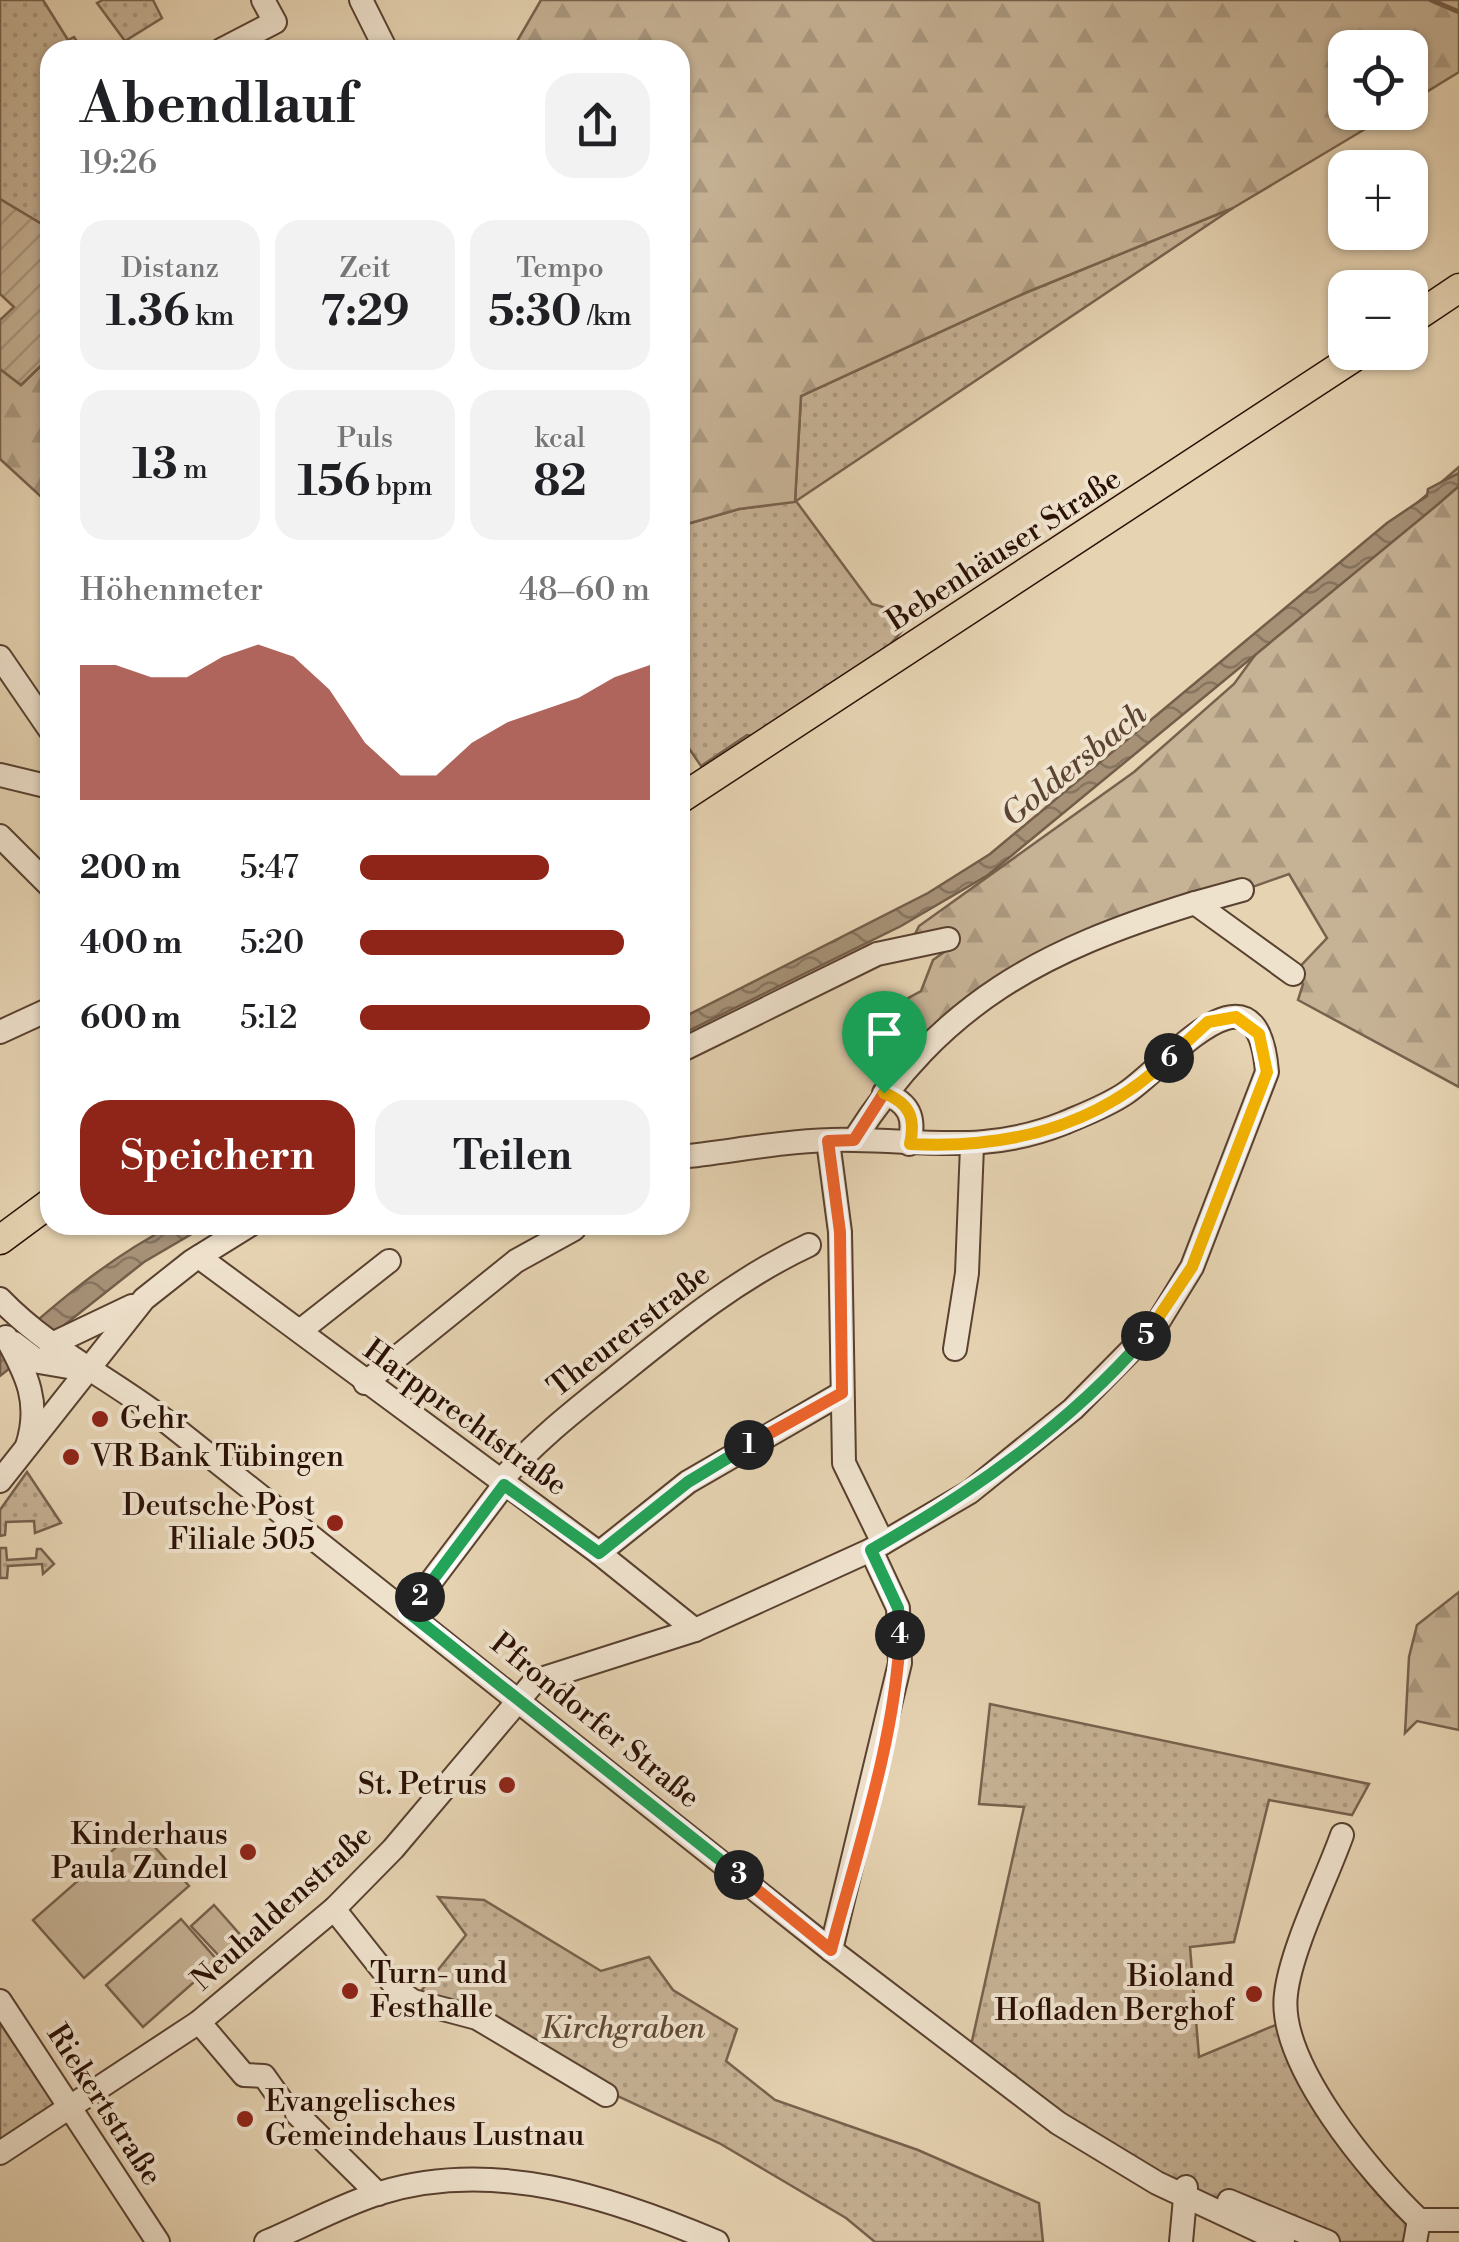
<!DOCTYPE html>
<html lang="de">
<meta charset="utf-8">
<style>
:root{--surface:#fff;--page:#f2f2f2;--text:#202124;--muted:#757577;--accent:#8f2418}
body{margin:0;font-family:"Libre Bodoni",serif;background:var(--page);color:var(--text);height:100vh;display:flex;flex-direction:column;font-size:38px;white-space:nowrap}
*{box-sizing:border-box;margin:0}
p{font-size:32px;color:var(--muted)}
.icon{flex:none;width:55px;height:55px;fill:none;stroke:currentColor;stroke-width:2;stroke-linecap:round;stroke-linejoin:round}
.map{position:relative;flex:1;overflow:hidden}
.side{position:absolute;left:40px;top:40px;width:650px;height:1195px;display:flex;flex-direction:column;background:var(--surface);border-radius:30px;box-shadow:0 2px 8px #0004}
.side>*{flex:none}
.fabs{position:absolute;left:1328px;top:30px;display:grid;gap:20px}
.fabs a{display:grid;place-items:center;width:100px;height:100px;border-radius:20px;background:var(--surface);box-shadow:0 2px 8px #0004;font-size:50px}
.pin{position:absolute;display:grid;place-items:center;width:85px;height:85px;color:#fff;margin:-102px -42px;border-radius:50% 50% 50% 0;rotate:-45deg;box-shadow:0 0 10px #0007}
.pin .icon{rotate:45deg}
.km{position:absolute;width:50px;height:50px;margin:-25px;border-radius:50%;background:#222;color:#fff;font-size:28px;line-height:50px;text-align:center}
.round{display:grid;place-items:center;flex:none;width:105px;height:105px;border-radius:30px;background:var(--page)}
.summary{display:flex;align-items:center;justify-content:space-between;height:170px;padding:0 40px}
h1{font-size:55px;font-weight:800;line-height:75px}
.stats{display:grid;grid-template-columns:repeat(3,1fr);gap:15px;height:170px;padding:10px 40px}
.stats div{display:grid;align-content:center;border-radius:25px;background:var(--page);text-align:center}
.stats b{font-size:42px;font-weight:800}
.stats small{font-size:28px;font-weight:400}
.stats p{font-size:28px}
.chart{height:280px;padding:20px 40px}
.chart p{display:flex;justify-content:space-between}
.chart svg{width:100%;height:180px;margin-top:10px;fill:var(--accent);opacity:.7}
.primary-button{display:flex;gap:20px;margin-top:auto;padding:20px 40px}
.primary-button a{flex:1;height:115px;border-radius:30px;background:var(--accent);color:#fff;font-size:40px;font-weight:800;line-height:115px;text-align:center}
.primary-button a+a{background:var(--page);color:var(--text)}
ul{padding:0 40px;list-style:none;font-size:32px}
li{display:grid;grid-template-columns:160px 120px 1fr;align-items:center;height:75px}
li i{height:25px;border-radius:12px;background:var(--accent)}
.map>svg:first-child{display:block}
.grass{fill:url(#grass-dots);stroke:#78614d;stroke-width:2.5}
.forest{fill:url(#forest-firs);stroke:#78614d;stroke-width:2.5}
.garden{fill:url(#garden-furrows);stroke:#78614d;stroke-width:2.5}
.pitch{fill:#c6b295;stroke:#78614d;stroke-width:2.5}
.water{fill:url(#water-waves);stroke:#745d49;stroke-width:2.5}
.lines{fill:none;stroke-linecap:round;stroke-linejoin:round}
.stream{stroke:#745d49;stroke-width:5}
.minor-casing{stroke:#594130;stroke-width:26}
.major-casing{stroke:#2a1005;stroke-width:31}
.minor{stroke:#efe2cd;stroke-width:22}
.major{stroke:#e6d3b2;stroke-width:28}
.split-1-casing{stroke:#fff;stroke-width:20}
.split-2-casing{stroke:#fff;stroke-width:20}
.split-3-casing{stroke:#fff;stroke-width:20}
.split-4-casing{stroke:#fff;stroke-width:20}
.split-5-casing{stroke:#fff;stroke-width:20}
.split-6-casing{stroke:#fff;stroke-width:20}
.split-7-casing{stroke:#fff;stroke-width:20}
.split-1{stroke:#f0652b;stroke-width:12}
.split-2{stroke:#22a559;stroke-width:12}
.split-3{stroke:#22a559;stroke-width:12}
.split-4{stroke:#f0652b;stroke-width:12}
.split-5{stroke:#22a559;stroke-width:12}
.split-6{stroke:#f5b400;stroke-width:12}
.split-7{stroke:#f5b400;stroke-width:12}
.poi-dot{fill:#8f2418;stroke:#efe2cd;stroke-width:4}
.labels{text-anchor:middle;dominant-baseline:central;stroke-width:8;stroke-linejoin:round;paint-order:stroke}
.street-label{font-size:30px;fill:#2a1005;stroke:#efe2cd}
.poi-label{font-size:30px;fill:#2a1005;stroke:#efe2cd;text-anchor:start}
.park-label{font-size:30px;font-style:italic;fill:#614937;stroke:#efe2cd}
.water-label{font-size:32px;font-style:italic;fill:#5c4433;stroke:#efe2cd}
</style>
<div class="map">
<svg width="1459" height="2242" viewBox="0 0 1459 2242">
<defs>
<pattern id="grass-dots" width="8" height="8" patternUnits="userSpaceOnUse" patternTransform="scale(2.5)"><rect width="8" height="8" fill="#c6b295"/><path d="M2 2h.1M6 6h.1" fill="none" stroke="#aa987f" stroke-width="1.8" stroke-linecap="round"/></pattern>
<pattern id="forest-firs" width="22" height="20" patternUnits="userSpaceOnUse" patternTransform="scale(2.5)"><rect width="22" height="20" fill="#c6b295"/><path d="M5 1l3.5 6h-7zM16 11l3.5 6h-7z" fill="#aa987f"/></pattern>
<pattern id="garden-furrows" width="10" height="10" patternUnits="userSpaceOnUse" patternTransform="scale(2.5)"><rect width="10" height="10" fill="#c6b295"/><path d="M-1 1l2-2M0 10L10 0M9 11l2-2" fill="none" stroke="#aa987f"/></pattern>
<pattern id="water-waves" width="16" height="10" patternUnits="userSpaceOnUse" patternTransform="scale(2.5)"><rect width="16" height="10" fill="#a69177"/><path d="M0 5q4-4 8 0t8 0" fill="none" stroke="#877560"/></pattern>
</defs>
<rect width="100%" height="100%" fill="#e6d3b2"/>
<filter id="stains"><feTurbulence type="fractalNoise" baseFrequency=".002" numOctaves="4"/><feColorMatrix values="0 0 0 0 .2 0 0 0 0 .09 0 0 0 0 .02 0 0 0 .5 -.17"/></filter>
<radialGradient id="worn" r=".72"><stop offset=".6" stop-color="#630" stop-opacity="0"/><stop offset="1" stop-color="#630" stop-opacity=".3"/></radialGradient>
<g class="grass">
<polygon points="0,0 43,0 68,40 74,37 83,50 50,50 50,229 0,199"/>
<polygon points="103,0 153,0 162,18 125,41 97,3"/>
<polygon points="1233,208 796,501 872,604 915,616 880,656 757,737 747,735 701,766 680,735 680,526 739,509 795,501 801,396 1025,293"/>
<polygon points="27,1472 61,1523 35,1533 34,1521 6,1522 5,1535 0,1536 0,1510"/>
<polygon points="0,1548 6,1548 7,1560 36,1558 37,1549 41,1549 54,1564 43,1574 42,1564 8,1566 7,1578 0,1578"/>
<polygon points="990,1704 1369,1784 1352,1815 1269,1800 1234,1942 1190,1947 1199,2057 1285,2021 1310,2076 1419,2220 1414,2242 1292,2242 1182,2196 968,2059 1024,1807 979,1804"/>
<polygon points="438,1897 484,1900 601,1971 649,1957 673,1990 737,2029 726,2061 775,2100 918,2150 1039,2203 1043,2242 875,2242 846,2218 719,2143 413,2001 466,1935"/>
<polygon points="0,2023 57,2108 0,2147"/>
</g>
<g class="forest">
<polygon points="541,0 1459,0 1459,72 1410,102 1410,48 1345,48 1345,112 1392,113 1233,208 1025,293 801,396 795,502 739,509 680,526 680,50 512,50"/>
<polygon points="50,357 50,505 0,459 0,369 21,385"/>
<polygon points="1459,467 1459,1087 1298,1000 1303,984 1293,974 1327,938 1289,874 1061,955 917,1053 892,1007 921,991 933,960 951,947 915,934 919,926 1134,772 1234,684 1280,621"/>
<polygon points="1459,1592 1459,1730 1417,1721 1405,1733 1409,1657 1417,1625"/>
</g>
<polygon class="garden" points="0,199 50,229 50,357 21,385 0,369 0,320 14,307 0,294"/>
<g class="pitch">
<polygon points="138,1828 189,1886 84,1978 33,1920"/>
<polygon points="214,1905 244,1939 222,1959 191,1926"/>
<polygon points="181,1919 218,1961 143,2027 106,1985"/>
</g>
<g class="water">
<polygon points="1459,473 1459,486 1436,506 988,875 901,926 680,1035 680,1019 928,893 990,854 1387,523 1427,496 1428,489"/>
<path d="M173 1225H207L144 1262 0 1376V1353C54 1305 108 1258 173 1225Z"/>
</g>
<g class="lines">
<polyline class="stream" points="1431,0 1459,12"/>
<defs>
<g id="minor">
<polyline points="361,0 386,50"/>
<polyline points="221,50 275,22 263,0"/>
<polyline points="0,657 50,730"/>
<polyline points="0,775 50,787"/>
<polyline points="0,836 50,886"/>
<polyline points="1195,903 1242,890"/>
<polyline points="0,1032 50,1009"/>
<polyline points="680,1051 877,954 948,939"/>
<path d="M884 1093C909 1103 916 1117 909 1144"/>
<path d="M854 1140C942 1002 1042 950 1195 903L1293 974"/>
<polyline points="828,1141 840,1232 844,1463 883,1543"/>
<polyline points="199,1257 599,1553 695,1630"/>
<path d="M0 1299C48 1349 108 1377 162 1418L831 1950 1058 2123 1157 2183 1283 2242"/>
<polyline points="300,1331 389,1261"/>
<path d="M6 1337C27 1375 41 1403 27 1446"/>
<polyline points="14,1343 39,1362 80,1369"/>
<polyline points="50,1345 132,1306"/>
<polyline points="955,1349 967,1273 972,1146"/>
<polyline points="365,1383 516,1261 574,1229"/>
<polyline points="0,1481 144,1299 192,1261 250,1225"/>
<path d="M500 1482C533 1443 574 1411 614 1379 676 1329 736 1279 809 1245"/>
<polyline points="599,1553 688,1482 842,1393"/>
<polyline points="408,1612 504,1485"/>
<path d="M1342 1835C1326 1880 1291 1949 1286 1994 1277 2063 1372 2175 1419 2220L1415 2242"/>
<polyline points="334,1909 399,1991 413,2001 477,2018 606,2095"/>
<polyline points="831,1950 900,1663 898,1608 871,1550"/>
<polyline points="0,2001 158,2242"/>
<polyline points="199,2022 244,2075 264,2076 281,2100"/>
<polyline points="297,2114 378,2194"/>
<path d="M0 2153 199 2022 334 1909 393 1849 535 1681 695 1630 871 1550 970 1492 1073 1409 1157 1324 1192 1267 1267 1072C1257 949 1167 1066 1126 1093 1107 1106 1085 1114 1064 1123 989 1153 932 1141 854 1140 797 1138 737 1151 680 1157"/>
<polyline points="1229,2201 1328,2242"/>
<polyline points="1419,2220 1459,2220"/>
<path d="M266 2242C304 2226 341 2205 380 2193 494 2158 611 2197 717 2242"/>
<polyline points="1181,2242 1186,2187"/>
</g>
<g id="major">
<polyline points="1410,321 1459,288"/>
<polyline points="680,799 1362,352"/>
<polyline points="0,1240 50,1203"/>
</g>
</defs>
<use href="#minor" class="minor-casing"/>
<use href="#major" class="major-casing"/>
<use href="#minor" class="minor"/>
<use href="#major" class="major"/>
</g>
<g class="lines">
<defs>
<polyline id="split-1" points="749,1445 842,1393 840,1232 828,1141 854,1140 884,1093"/>
<polyline id="split-2" points="420,1597 504,1485 599,1553 688,1482 749,1445"/>
<polyline id="split-3" points="420,1597 408,1612 739,1875"/>
<path id="split-4" d="M739 1875 831 1950C858 1848 895 1740 900 1635"/>
<path id="split-5" d="M900 1635 898 1608 871 1550C972 1492 1069 1425 1146 1336"/>
<polyline id="split-6" points="1146,1336 1192,1267 1267,1072 1259,1034 1236,1017 1208,1022 1169,1058"/>
<path id="split-7" d="M884 1093C909 1103 916 1117 910 1144 1007 1149 1097 1128 1169 1058"/>
</defs>
<use href="#split-1" class="split-1-casing"/>
<use href="#split-2" class="split-2-casing"/>
<use href="#split-3" class="split-3-casing"/>
<use href="#split-4" class="split-4-casing"/>
<use href="#split-5" class="split-5-casing"/>
<use href="#split-6" class="split-6-casing"/>
<use href="#split-7" class="split-7-casing"/>
<use href="#split-1" class="split-1"/>
<use href="#split-2" class="split-2"/>
<use href="#split-3" class="split-3"/>
<use href="#split-4" class="split-4"/>
<use href="#split-5" class="split-5"/>
<use href="#split-6" class="split-6"/>
<use href="#split-7" class="split-7"/>
</g>
<g class="poi-dot">
<circle cx="100" cy="1419" r="10"/>
<circle cx="71" cy="1457" r="10"/>
<circle cx="335" cy="1523" r="10"/>
<circle cx="507" cy="1785" r="10"/>
<circle cx="248" cy="1852" r="10"/>
<circle cx="350" cy="1991" r="10"/>
<circle cx="1254" cy="1994" r="10"/>
<circle cx="245" cy="2119" r="10"/>
</g>
<g class="labels">
<g class="street-label">
<text transform="translate(1004 550) rotate(-33)">Bebenhäuser Straße</text>
<text transform="translate(629 1331) rotate(-38)">Theurerstraße</text>
<text transform="translate(465 1418) rotate(36)">Harpprechtstraße</text>
<text transform="translate(595 1721) rotate(39)">Pfrondorfer Straße</text>
<text transform="translate(282 1908) rotate(-42)">Neuhaldenstraße</text>
<text transform="translate(104 2105) rotate(57)">Riekertstraße</text>
</g>
<g class="poi-label">
<text x="120" y="1419">Gehr</text>
<text x="91" y="1457">VR Bank Tübingen</text>
<text x="315" y="1506" text-anchor="end">Deutsche Post<tspan x="315" dy="34">Filiale 505</tspan></text>
<text x="487" y="1785" text-anchor="end">St. Petrus</text>
<text x="228" y="1835" text-anchor="end">Kinderhaus<tspan x="228" dy="34">Paula Zundel</tspan></text>
<text x="370" y="1974">Turn- und<tspan x="370" dy="34">Festhalle</tspan></text>
<text x="1234" y="1977" text-anchor="end">Bioland<tspan x="1234" dy="34">Hofladen Berghof</tspan></text>
<text x="265" y="2102">Evangelisches<tspan x="265" dy="34">Gemeindehaus Lustnau</tspan></text>
</g>
<g class="park-label">
<text x="623" y="2029">Kirchgraben</text>
</g>
<g class="water-label">
<text transform="translate(1074 765) rotate(-39)">Goldersbach</text>
</g>
</g>
<rect width="100%" height="100%" filter="url(#stains)"/>
<rect width="100%" height="100%" fill="url(#worn)"/>
</svg>
<div class="fabs">
<a><svg class="icon" aria-label="locate" viewBox="0 0 24 24"><circle cx="12" cy="12" r="6"/><path d="M12 2v4M12 18v4M2 12h4M18 12h4"/></svg></a>
<a>+</a>
<a>−</a>
</div>
<div class="pin" style="left:884px;top:1093px;background:#1e9e55"><svg class="icon" aria-label="arrive" viewBox="0 0 24 24"><path d="M6 21V4h12l-3 4 3 4H6"/></svg></div>
<b class="km" style="left:749px;top:1445px">1</b>
<b class="km" style="left:420px;top:1597px">2</b>
<b class="km" style="left:739px;top:1875px">3</b>
<b class="km" style="left:900px;top:1635px">4</b>
<b class="km" style="left:1146px;top:1336px">5</b>
<b class="km" style="left:1169px;top:1058px">6</b>
<section class="side">
<div class="summary"><div><h1>Abendlauf</h1><p>19:26</p></div><a class="round"><svg class="icon" aria-label="share" viewBox="0 0 24 24"><path d="M12 15V3M7 8l5-5 5 5M5 13v7h14v-7"/></svg></a></div>
<div class="stats">
<div><p>Distanz</p><b>1.36<small> km</small></b></div>
<div><p>Zeit</p><b>7:29</b></div>
<div><p>Tempo</p><b>5:30<small> /km</small></b></div>
</div>
<div class="stats">
<div><b>13<small> m</small></b></div>
<div><p>Puls</p><b>156<small> bpm</small></b></div>
<div><p>kcal</p><b>82</b></div>
</div>
<div class="chart"><p><span>Höhenmeter</span>48–60 m</p>
<svg viewBox="0 0 160 44" preserveAspectRatio="none"><path d="M0 44V11L10 11L20 14L30 14L40 9L50 6L60 9L70 17L80 30L90 38L100 38L110 30L120 25L130 22L140 19L150 14L160 11V44z"/></svg>
</div>
<ul>
<li><b>200 m</b>5:47<i style="width:65%"></i></li>
<li><b>400 m</b>5:20<i style="width:91%"></i></li>
<li><b>600 m</b>5:12<i style="width:100%"></i></li>
</ul>
<div class="primary-button"><a>Speichern</a><a>Teilen</a></div>
</section>
</div>
